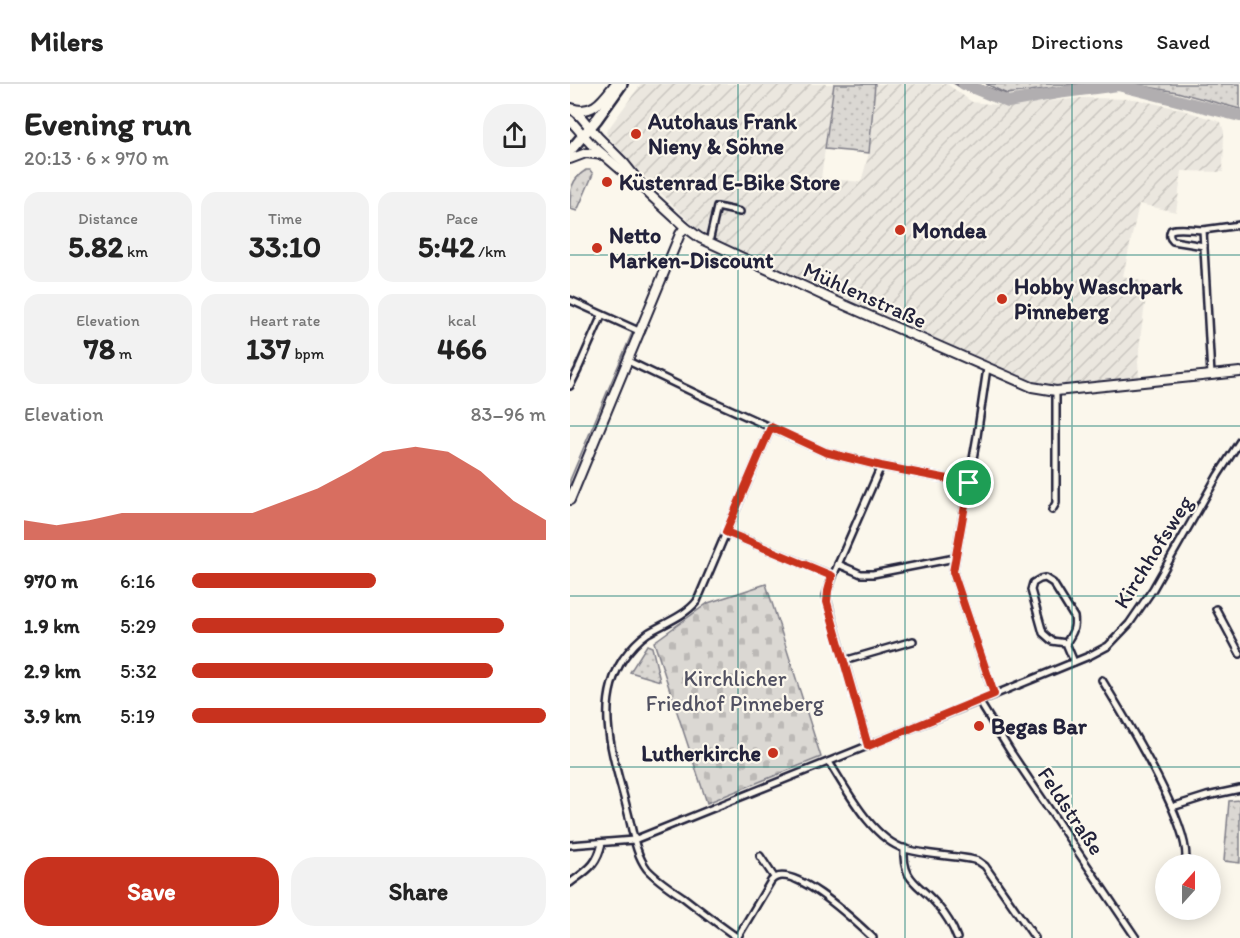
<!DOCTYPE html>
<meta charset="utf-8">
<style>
:root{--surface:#fff;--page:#f2f2f2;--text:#222;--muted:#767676;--line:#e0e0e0;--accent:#c8321e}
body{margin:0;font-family:Itim,sans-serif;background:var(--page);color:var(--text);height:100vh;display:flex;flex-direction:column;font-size:22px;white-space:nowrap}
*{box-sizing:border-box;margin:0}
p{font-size:20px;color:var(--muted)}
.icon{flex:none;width:33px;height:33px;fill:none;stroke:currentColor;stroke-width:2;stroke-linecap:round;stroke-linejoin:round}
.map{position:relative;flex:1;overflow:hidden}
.details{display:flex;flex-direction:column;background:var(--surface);width:570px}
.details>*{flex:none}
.needle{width:39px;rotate:21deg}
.controls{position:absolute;left:585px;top:770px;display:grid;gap:12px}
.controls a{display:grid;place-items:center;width:66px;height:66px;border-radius:50%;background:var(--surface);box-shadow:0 3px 15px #0003;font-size:30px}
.pin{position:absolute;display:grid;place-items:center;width:51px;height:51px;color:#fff;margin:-26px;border:3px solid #fff;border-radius:50%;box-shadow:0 2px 6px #0007}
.round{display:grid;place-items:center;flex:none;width:63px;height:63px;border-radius:24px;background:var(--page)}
.head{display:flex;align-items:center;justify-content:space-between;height:102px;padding:0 24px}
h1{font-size:33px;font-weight:700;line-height:45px}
.metrics{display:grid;grid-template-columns:repeat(3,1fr);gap:9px;height:102px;padding:6px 24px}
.metrics div{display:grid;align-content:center;border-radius:15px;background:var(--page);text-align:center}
.metrics b{font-size:30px;font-weight:700}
.metrics small{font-size:16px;font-weight:400}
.metrics p{font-size:16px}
.chart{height:168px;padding:12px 24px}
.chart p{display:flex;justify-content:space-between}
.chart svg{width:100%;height:108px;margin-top:6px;fill:var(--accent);opacity:.7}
.action{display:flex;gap:12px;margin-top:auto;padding:12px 24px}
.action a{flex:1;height:69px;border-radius:24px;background:var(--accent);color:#fff;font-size:24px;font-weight:700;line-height:69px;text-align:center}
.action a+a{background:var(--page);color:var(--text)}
ul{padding:0 24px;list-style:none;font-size:20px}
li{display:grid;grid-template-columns:96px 72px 1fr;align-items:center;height:45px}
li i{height:15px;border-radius:8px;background:var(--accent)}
header{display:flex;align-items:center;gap:36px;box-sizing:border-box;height:84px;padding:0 30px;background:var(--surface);border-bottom:2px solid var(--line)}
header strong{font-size:28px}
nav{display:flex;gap:33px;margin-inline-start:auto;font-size:21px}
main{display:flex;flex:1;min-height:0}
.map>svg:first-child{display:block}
.industrial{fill:url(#industrial-furrows)}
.grass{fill:url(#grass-dots);stroke:#7e7d87;stroke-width:1.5}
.cemetery{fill:url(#cemetery-stones);stroke:#7e7d87;stroke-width:1.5}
.water{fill:url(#water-waves);stroke:#787681;stroke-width:1.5}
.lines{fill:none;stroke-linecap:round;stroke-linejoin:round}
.river{stroke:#b1aeb0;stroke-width:12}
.street-casing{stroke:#22223b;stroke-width:10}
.secondary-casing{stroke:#22223b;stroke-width:12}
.primary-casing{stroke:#22223b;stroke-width:14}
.street{stroke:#fbf7ec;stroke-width:5}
.secondary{stroke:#fbf7ec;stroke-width:8}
.primary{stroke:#fbf7ec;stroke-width:9}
.route-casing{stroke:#fff;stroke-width:12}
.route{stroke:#c8321e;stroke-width:8}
.grid{fill:none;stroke:#0f766e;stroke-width:1.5;stroke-opacity:0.55}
.poi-dot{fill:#c8321e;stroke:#fbf7ec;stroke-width:2}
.labels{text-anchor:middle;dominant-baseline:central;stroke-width:4.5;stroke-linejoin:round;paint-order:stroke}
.poi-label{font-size:22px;font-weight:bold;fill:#22223b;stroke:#fbf7ec;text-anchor:start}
.street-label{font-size:22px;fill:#22223b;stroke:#fbf7ec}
.park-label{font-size:22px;fill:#505061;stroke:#fbf7ec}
</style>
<header>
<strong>Milers</strong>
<nav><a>Map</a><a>Directions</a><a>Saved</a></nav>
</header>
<main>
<section class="details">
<div class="head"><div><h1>Evening run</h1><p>20:13 · 6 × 970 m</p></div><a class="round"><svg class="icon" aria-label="share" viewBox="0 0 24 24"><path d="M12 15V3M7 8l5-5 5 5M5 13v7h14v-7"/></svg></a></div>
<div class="metrics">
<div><p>Distance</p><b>5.82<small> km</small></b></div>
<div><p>Time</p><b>33:10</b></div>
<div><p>Pace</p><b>5:42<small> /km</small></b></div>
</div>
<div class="metrics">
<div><p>Elevation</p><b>78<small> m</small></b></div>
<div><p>Heart rate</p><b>137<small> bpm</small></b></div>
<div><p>kcal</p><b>466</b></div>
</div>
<div class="chart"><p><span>Elevation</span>83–96 m</p>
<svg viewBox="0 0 160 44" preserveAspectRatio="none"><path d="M0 44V36L10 38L20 36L30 33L40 33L50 33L60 33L70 33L80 28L90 23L100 16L110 8L120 6L130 8L140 16L150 28L160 36V44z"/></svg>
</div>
<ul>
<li><b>970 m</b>6:16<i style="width:52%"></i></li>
<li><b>1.9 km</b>5:29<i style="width:88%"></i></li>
<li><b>2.9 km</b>5:32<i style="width:85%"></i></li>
<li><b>3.9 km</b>5:19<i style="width:100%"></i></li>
</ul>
<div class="action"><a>Save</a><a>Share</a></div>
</section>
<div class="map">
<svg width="670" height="854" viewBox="0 0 670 854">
<defs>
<pattern id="industrial-furrows" width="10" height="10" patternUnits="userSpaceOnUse" patternTransform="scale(1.5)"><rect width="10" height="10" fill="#ebe7df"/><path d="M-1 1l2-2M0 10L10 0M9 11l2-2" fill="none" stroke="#c9c6c0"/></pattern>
<pattern id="grass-dots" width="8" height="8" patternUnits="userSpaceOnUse" patternTransform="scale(1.5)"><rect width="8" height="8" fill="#dbd8d3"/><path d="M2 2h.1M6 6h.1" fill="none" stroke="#bcb9b6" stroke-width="1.8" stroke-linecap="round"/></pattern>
<pattern id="cemetery-stones" width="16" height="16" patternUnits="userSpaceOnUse" patternTransform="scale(1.5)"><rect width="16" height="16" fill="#dbd8d3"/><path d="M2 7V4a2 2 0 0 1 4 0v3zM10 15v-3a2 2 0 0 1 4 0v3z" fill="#bcb9b6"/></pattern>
<pattern id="water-waves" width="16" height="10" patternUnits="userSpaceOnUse" patternTransform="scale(1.5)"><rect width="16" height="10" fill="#b1aeb0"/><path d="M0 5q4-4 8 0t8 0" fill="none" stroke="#908d90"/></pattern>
</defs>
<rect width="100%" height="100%" fill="#fbf7ec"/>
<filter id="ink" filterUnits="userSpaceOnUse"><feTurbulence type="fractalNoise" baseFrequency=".0167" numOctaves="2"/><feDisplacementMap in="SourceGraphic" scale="12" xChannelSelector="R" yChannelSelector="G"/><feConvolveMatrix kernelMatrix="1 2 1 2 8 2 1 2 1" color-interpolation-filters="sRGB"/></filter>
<g filter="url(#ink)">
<polygon class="industrial" points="71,0 264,0 251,94 291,98 299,69 305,0 377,0 402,18 436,22 510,14 565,15 609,25 651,38 654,48 653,88 612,87 606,128 569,120 553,192 578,199 571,248 568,277 569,293 497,301 473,300 457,296 397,269 142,154 127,145 70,88 37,51 36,48"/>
<g class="grass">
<polygon points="264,0 305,0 299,69 255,65"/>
<polygon points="416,0 542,0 497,2 437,10"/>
<polygon points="560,0 670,0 670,25 607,8"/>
<path d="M16 86H20L23 90 7 127 0 125C0 107 0 96 16 86Z"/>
<polygon points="62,249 64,250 64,254 0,405 0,396"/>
<polygon points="77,561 82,563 90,597 60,588"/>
<polygon points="670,716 670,779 654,777 659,717"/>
</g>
<polygon class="cemetery" points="196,500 251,673 137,719 84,558 138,519"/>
<polygon class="water" points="385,0 407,0 437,10 436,22 390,3"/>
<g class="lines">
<polyline class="river" points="394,0 438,18 487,9 548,1 670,32"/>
<defs>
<g id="street">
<path d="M633 146C623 146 610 143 601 146 599 151 599 153 603 157L634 162"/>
<polyline points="140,154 147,123 170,128"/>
<polyline points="0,216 71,248"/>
<polyline points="58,277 131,312 255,368 311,382 399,399"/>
<polyline points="9,283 32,231"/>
<polyline points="417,284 407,352 383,488 424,611"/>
<polyline points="641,291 633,146 670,141"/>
<polyline points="0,302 8,286"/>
<polyline points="482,426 486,419 486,307"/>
<polyline points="156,448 263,492"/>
<polyline points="268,480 291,490 303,490 385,474"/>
<polyline points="646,525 670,570"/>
<path d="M496 559 482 557 473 549 461 506 463 499 470 495 475 494 483 499 504 533C506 544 502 550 496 559L504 578"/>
<polyline points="274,577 343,557"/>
<path d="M532 596C552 629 625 746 615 780"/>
<polyline points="409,617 442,670 566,854"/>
<polyline points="298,662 256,512 263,492 311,382"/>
<path d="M259 678C277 706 302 755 335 765 356 771 379 771 400 775L408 777 415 782 465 854"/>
<polyline points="602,723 637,712 670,705"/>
<polyline points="0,761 64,756 409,617 519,572 538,562 559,540 583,505 648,391 670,357"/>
<path d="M334 764C332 799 350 799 368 822 376 831 383 843 387 854"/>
<polyline points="190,772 204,793"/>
<path d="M0 799C17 786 27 782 32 759"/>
<path d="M167 854 201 797C220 774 288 840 303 854"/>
<path d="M168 854C149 841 131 827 113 813 101 805 87 796 77 785 65 769 63 748 58 729 46 679 22 624 53 575 60 565 68 556 78 549 95 539 115 532 127 517L201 343"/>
</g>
<g id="secondary">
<polyline points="0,24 11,33 28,53 54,79 78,109 115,143 130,154 263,216 462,303 486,307 670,288"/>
<path d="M1 24C23 32 33 15 45 0"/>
<polyline points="0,36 21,60 65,98"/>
<polyline points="0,75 16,69 33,71"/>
<polyline points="0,416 110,150 115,143"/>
</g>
<polyline id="primary" points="0,67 27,35 52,0"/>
</defs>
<use href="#street" class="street-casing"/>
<use href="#secondary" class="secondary-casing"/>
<use href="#primary" class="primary-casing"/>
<use href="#street" class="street"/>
<use href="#secondary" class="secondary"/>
<use href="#primary" class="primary"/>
</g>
</g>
<g class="lines" filter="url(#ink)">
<defs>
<polygon id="route" points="201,343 255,368 311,382 399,399 383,488 424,610 298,662 257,518 258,507 262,492 156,448"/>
</defs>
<use href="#route" class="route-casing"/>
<use href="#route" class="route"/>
</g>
<path class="grid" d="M168 0V854M335 0V854M502 0V854M0 171H670M0 342H670M0 512H670M0 683H670"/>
<g class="poi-dot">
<circle cx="66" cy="50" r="6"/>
<circle cx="37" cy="98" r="6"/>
<circle cx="330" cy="146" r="6"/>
<circle cx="27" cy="164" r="6"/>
<circle cx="432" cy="215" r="6"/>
<circle cx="409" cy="642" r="6"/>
<circle cx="203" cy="669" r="6"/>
</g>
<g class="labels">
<g class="poi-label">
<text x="78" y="37">Autohaus Frank<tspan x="78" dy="25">Nieny &amp; Söhne</tspan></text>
<text x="49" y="98">Küstenrad E-Bike Store</text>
<text x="342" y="146">Mondea</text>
<text x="39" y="151">Netto<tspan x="39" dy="25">Marken-Discount</tspan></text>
<text x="444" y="202">Hobby Waschpark<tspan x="444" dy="25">Pinneberg</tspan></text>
<text x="421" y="642">Begas Bar</text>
<text x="191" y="669" text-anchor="end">Lutherkirche</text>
</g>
<g class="street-label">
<text transform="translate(295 211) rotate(24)">Mühlenstraße</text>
<text transform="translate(583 468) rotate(-58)">Kirchhofsweg</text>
<text transform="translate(501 727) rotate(56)">Feldstraße</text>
</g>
<g class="park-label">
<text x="165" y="594">Kirchlicher<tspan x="165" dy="25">Friedhof Pinneberg</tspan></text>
</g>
</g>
</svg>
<div class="controls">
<a><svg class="needle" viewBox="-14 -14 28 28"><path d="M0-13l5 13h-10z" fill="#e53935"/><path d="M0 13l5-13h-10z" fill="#767676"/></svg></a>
</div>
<div class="pin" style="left:399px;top:399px;background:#1e9e55"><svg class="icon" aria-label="arrive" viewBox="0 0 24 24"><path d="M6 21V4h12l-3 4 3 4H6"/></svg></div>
</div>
</main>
